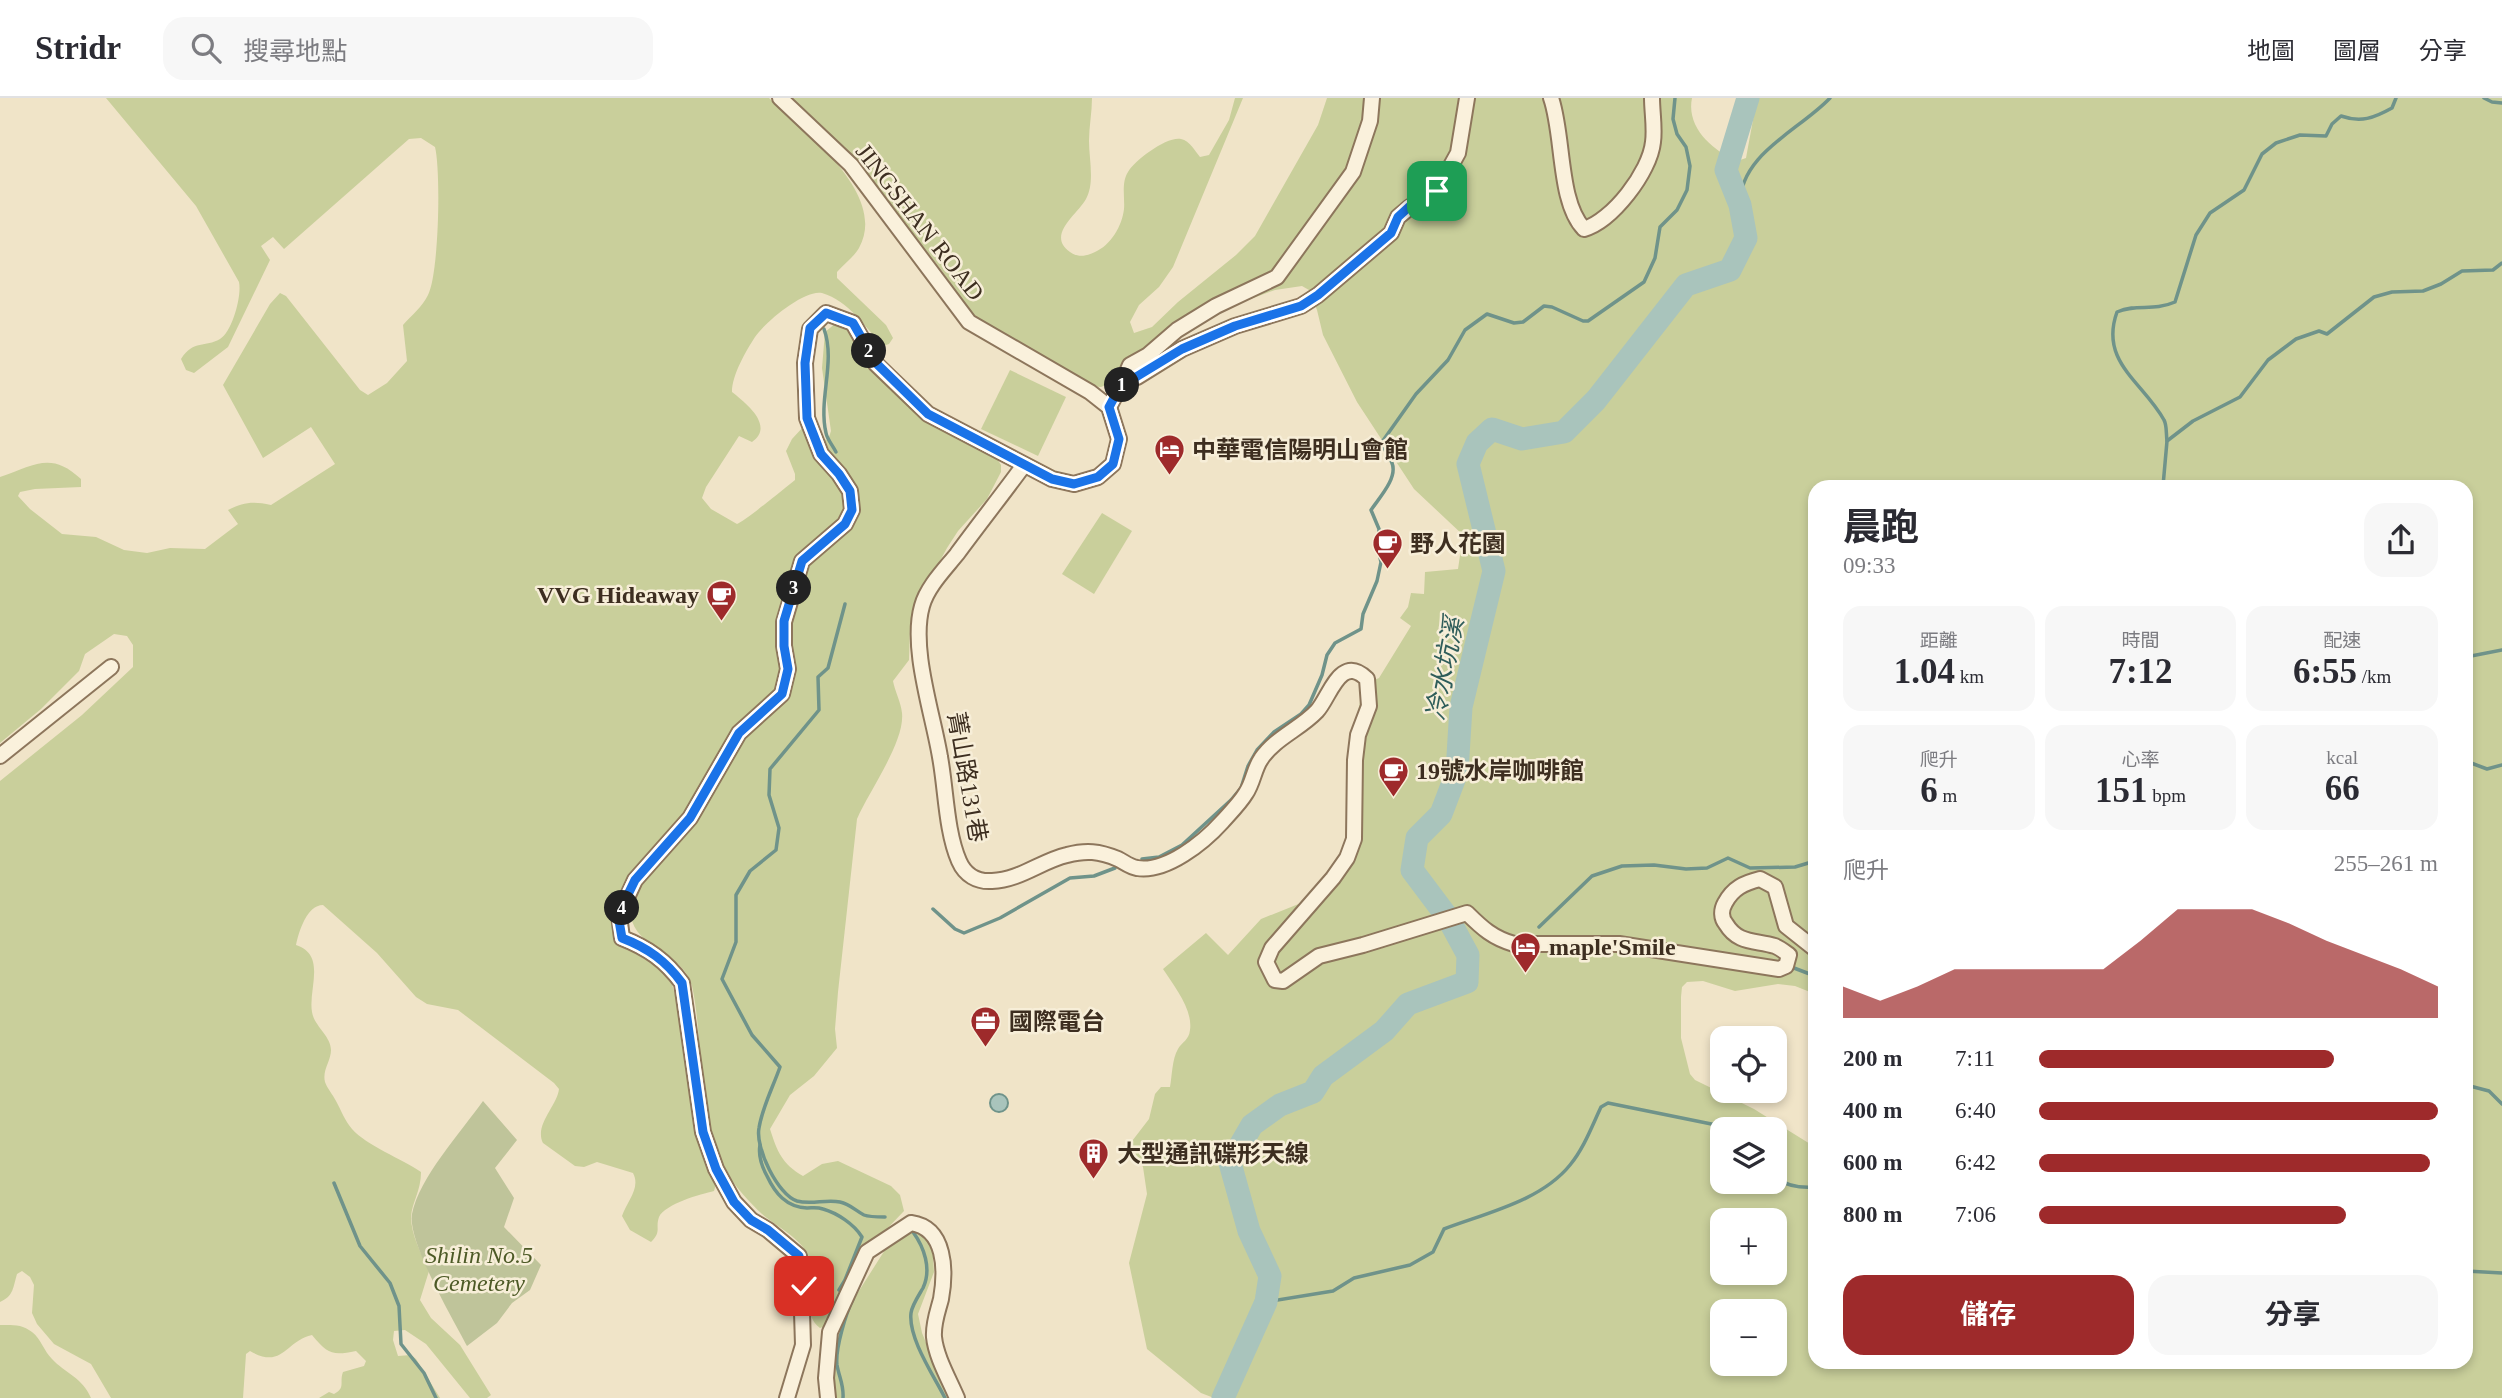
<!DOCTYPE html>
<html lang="zh-TW">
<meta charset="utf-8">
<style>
:root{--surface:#fff;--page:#f7f7f7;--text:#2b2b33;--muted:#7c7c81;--line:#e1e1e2;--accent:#9e2a2b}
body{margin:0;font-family:"Times New Roman","Noto Sans TC",serif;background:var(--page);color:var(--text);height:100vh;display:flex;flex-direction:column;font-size:26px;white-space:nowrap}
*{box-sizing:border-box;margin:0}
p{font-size:23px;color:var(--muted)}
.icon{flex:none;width:38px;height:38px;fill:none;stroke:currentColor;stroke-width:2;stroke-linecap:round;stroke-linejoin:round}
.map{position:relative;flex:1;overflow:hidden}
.details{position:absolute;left:1808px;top:382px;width:665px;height:889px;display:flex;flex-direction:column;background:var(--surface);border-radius:21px;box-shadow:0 4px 10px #0003}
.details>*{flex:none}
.fabs{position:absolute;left:1710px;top:928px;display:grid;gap:14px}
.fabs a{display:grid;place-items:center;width:77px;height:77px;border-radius:14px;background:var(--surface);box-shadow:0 4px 10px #0003;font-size:35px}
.pin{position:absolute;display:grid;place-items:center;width:60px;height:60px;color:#fff;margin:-30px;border-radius:14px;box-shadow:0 4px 10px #0006}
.km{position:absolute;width:35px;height:35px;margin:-18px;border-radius:50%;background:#222;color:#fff;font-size:19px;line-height:35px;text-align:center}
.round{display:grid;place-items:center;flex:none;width:74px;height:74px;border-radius:21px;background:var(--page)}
.summary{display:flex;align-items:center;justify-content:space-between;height:119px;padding:0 35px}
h1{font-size:38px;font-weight:700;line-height:52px}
.metrics{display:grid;grid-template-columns:repeat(3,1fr);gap:10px;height:119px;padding:7px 35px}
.metrics div{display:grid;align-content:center;border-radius:18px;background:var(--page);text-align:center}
.metrics b{font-size:35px;font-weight:700}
.metrics small{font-size:19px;font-weight:400}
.metrics p{font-size:19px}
.chart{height:196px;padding:14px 35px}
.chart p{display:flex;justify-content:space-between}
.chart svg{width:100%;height:126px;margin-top:7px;fill:var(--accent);opacity:.7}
.action{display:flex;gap:14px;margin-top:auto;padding:14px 35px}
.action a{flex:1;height:80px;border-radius:21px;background:var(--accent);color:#fff;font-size:28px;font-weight:700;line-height:80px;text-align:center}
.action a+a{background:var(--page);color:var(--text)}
ul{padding:0 35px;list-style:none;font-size:23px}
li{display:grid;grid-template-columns:112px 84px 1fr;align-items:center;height:52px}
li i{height:18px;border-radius:9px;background:var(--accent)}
header{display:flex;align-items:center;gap:42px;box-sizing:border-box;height:98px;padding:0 35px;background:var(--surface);border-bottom:2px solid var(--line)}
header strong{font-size:33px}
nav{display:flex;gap:38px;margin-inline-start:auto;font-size:24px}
.search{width:490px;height:63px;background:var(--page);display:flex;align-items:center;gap:18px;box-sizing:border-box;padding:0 24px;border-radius:21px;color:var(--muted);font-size:26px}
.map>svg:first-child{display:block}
.green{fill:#c9cf9b;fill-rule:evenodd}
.cemetery{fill:#bfc49a}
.water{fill:#a9c4bc;stroke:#6f938a;stroke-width:2}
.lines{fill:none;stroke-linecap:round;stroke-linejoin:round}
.stream{stroke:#6f938a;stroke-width:3.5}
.river{stroke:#a9c4bc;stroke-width:23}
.minor-casing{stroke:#8d765c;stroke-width:18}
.minor{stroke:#faf1dc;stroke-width:14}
.route-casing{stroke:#fff;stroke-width:14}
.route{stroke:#1a73e8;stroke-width:9}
.labels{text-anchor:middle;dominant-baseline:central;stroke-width:5;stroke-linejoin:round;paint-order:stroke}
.street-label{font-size:24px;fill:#3d2e20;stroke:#f7eed8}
.poi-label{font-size:24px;font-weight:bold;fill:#3d2e20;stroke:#f7eed8;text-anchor:start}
.park-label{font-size:24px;font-style:italic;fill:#4d5a26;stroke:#f7eed8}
.water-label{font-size:26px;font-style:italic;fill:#2f5d5a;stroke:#f7eed8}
</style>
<header>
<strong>Stridr</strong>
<div class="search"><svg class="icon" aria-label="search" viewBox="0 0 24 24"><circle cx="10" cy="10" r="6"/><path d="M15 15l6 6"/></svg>搜尋地點</div>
<nav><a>地圖</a><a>圖層</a><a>分享</a></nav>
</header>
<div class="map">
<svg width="2502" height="1300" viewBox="0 0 2502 1300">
<rect width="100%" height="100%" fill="#f0e4c8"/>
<g class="green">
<path d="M106 0H769C803 32 889 96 859 150 854 159 844 166 837 174V180L886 227 893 240 889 246 883 248C865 229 849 203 822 195 805 191 765 224 755 239 746 253 732 277 732 294 746 305 775 328 752 344L739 338 706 389 702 400 711 411 737 426C745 423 785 390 795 382V376L786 353 792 341 804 328 822 341 828 342 831 333 822 270 825 234 836 225 845 227 855 236 882 278 994 356 1001 367V374L987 401 958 433 947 450 917 505 910 530 909 562 893 583C895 594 901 604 902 615 905 644 869 693 857 721L838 894 835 931 837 950 814 978 790 997 770 1031C777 1053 782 1066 803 1078L822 1066 838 1063 891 1088 900 1097 904 1113 882 1136 826 1228 820 1230C798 1213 818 1182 809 1159 801 1140 777 1129 762 1116 750 1105 737 1090 727 1076 694 1025 705 946 692 888 684 855 635 850 631 818L626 817 616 832 660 867 672 886 679 911 699 1042 716 1086 714 1093C701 1096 665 1106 659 1119 655 1131 662 1133 651 1144L630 1132 622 1118C627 1103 641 1090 633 1075L597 1064 584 1069 575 1068 543 1045C534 1027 557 1008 559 991L554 985 458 912 427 906 416 899 377 855 323 807C307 807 299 833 296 847 327 857 308 891 312 914 314 928 331 938 331 952 331 963 322 972 325 984 327 990 333 997 336 1003 341 1012 345 1023 352 1031 366 1047 402 1061 421 1074 421 1093 412 1104 411 1119 411 1137 422 1157 429 1173L420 1202 431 1220 460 1247 491 1297 487 1300H470L426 1246 405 1232 394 1233 393 1242 398 1258 411 1257 416 1261 440 1300H319L329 1294 334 1296C346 1290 339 1284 343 1274L364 1268 366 1263 356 1253C332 1258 328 1256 312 1237 285 1243 283 1272 250 1253L246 1256 243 1300H111L91 1266 54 1246 37 1226 32 1215 34 1187 30 1179 22 1173 17 1176C13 1189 14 1198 0 1204V683L82 617 133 569V547L127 538 114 536 85 556 79 573 41 611 0 645V379C35 367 51 353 81 381V389L35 391 20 394 18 398 30 411 62 436 96 439 124 452 147 455 170 450 205 451 238 426 228 412C244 404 253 403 271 407L335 366 311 329 263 360 223 287 270 206 280 195 286 198 360 292 368 297 387 285 407 263 403 227C411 218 423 208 428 197 439 176 441 73 435 49L421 40 409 41 284 151 273 139 261 148 270 162 228 249 194 275 186 272 181 261C194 241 205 250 220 241 232 234 242 198 239 184L196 108Z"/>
<path d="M788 0H1092C1092 14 1089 29 1089 43 1089 61 1095 85 1086 101 1077 117 1046 137 1070 154 1078 160 1087 158 1095 154 1111 147 1122 128 1124 111 1125 99 1121 85 1128 74 1135 62 1167 38 1181 41 1190 43 1195 53 1200 59L1209 57 1229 22 1235 0H1243L1173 169 1159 189 1139 207 1130 224 1134 235 1152 229 1178 204 1236 157 1255 138 1318 27 1327 0H1692C1686 29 1712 52 1737 63L1746 60 1757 0H2502V1300H1214L1201 1295 1147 1251 1129 1165 1147 1096 1143 1069 1129 1047 1149 1021 1155 996 1161 989H1170C1172 978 1172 961 1178 951 1182 944 1189 942 1190 932 1193 911 1174 888 1163 871L1206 835 1228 857 1261 821 1306 803 1342 757 1347 736 1349 658 1361 599 1360 588 1379 580 1411 528 1400 520 1408 509 1411 495 1424 496 1425 474 1458 471 1463 437 1414 391 1357 304 1323 237 1317 212 1309 192 1302 188 1275 192 1248 202 1208 207 1126 269 1113 284 1101 289 1090 288 974 220 942 173 853 58ZM1815 388H2466V1264H1815V1049L1754 1011 1695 982 1690 976 1681 940V899L1682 889 1687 884 1703 883 1735 893 1778 886 1795 888 1815 896ZM1722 1031H1774V1083H1722ZM1722 1122H1774V1174H1722ZM1722 1213H1774V1265H1722Z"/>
<polygon points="1010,272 1066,299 1038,358 981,331"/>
<polygon points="1102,415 1132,433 1094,496 1062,476"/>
<polygon points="911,1131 921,1135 932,1144 934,1174 918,1216 922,1235 949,1300 833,1300 832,1271 834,1248 857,1196 890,1144"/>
<path d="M0 1227C12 1227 22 1226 32 1234 41 1241 44 1253 52 1261 65 1275 83 1280 91 1300H0Z"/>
</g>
<path class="cemetery" d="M483 1003 517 1042 495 1070 514 1100 504 1129 541 1167 530 1192 512 1205 497 1225 467 1248C453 1221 407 1143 412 1116 419 1080 461 1034 483 1003Z"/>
<circle class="water" cx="999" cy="1005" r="9"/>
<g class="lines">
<g class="stream">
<polyline points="2484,0 2492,4 2502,5"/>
<path d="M1740 107C1739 56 1800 32 1830 0"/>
<path d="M824 231C836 264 818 301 826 335 827 341 833 348 836 354"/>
<path d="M2167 343C2166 336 2167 327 2164 322 2143 284 2099 264 2117 214 2138 205 2152 214 2175 204L2196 137 2210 115 2244 92 2262 56 2276 45 2300 37 2326 38 2332 26 2341 18C2361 25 2374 20 2392 10L2396 0"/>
<polyline points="2163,388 2167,343 2193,323 2240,299 2268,262 2296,241 2319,233 2327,236 2374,199 2392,194 2423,193 2441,186 2462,173 2493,172 2502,165"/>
<path d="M845 506 828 570 818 579 819 612 770 671 769 697 779 730 776 752 750 773 736 797V844L722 881 752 937 780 969C773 989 762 1010 759 1030 755 1050 778 1097 797 1103 811 1107 826 1101 840 1104 850 1106 856 1113 864 1117 869 1119 878 1119 885 1119"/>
<polyline points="2466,559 2502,552"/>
<polyline points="2466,663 2487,671 2502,667"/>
<path d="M1142 761 1159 759 1182 747 1231 702 1241 690 1248 668 1257 652 1274 634 1301 616 1309 607 1322 577 1327 557 1335 545 1361 531 1363 516 1377 483 1381 464 1378 451 1379 431 1371 412C1379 400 1398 380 1392 365 1389 357 1384 353 1382 344L1416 296 1448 262 1465 232 1487 216 1514 225 1523 224 1544 208 1552 209 1583 223H1588L1644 184 1655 160 1660 129 1677 112 1687 92 1690 68 1686 49 1677 36 1673 21 1675 0"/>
<polyline points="933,811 955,831 964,835 1000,820 1070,780 1094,778 1115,770"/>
<polyline points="1539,829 1592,778 1622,768 1654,767 1686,771 1707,770 1728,760 1750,770 1795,769 1815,763"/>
<polyline points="1794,870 1815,878"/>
<polyline points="2466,987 2489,993 2502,1006"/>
<path d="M760 1047C758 1058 761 1067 767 1078 775 1095 786 1109 807 1110 813 1110 817 1109 823 1111 837 1115 854 1126 862 1139L845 1182 839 1192 841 1193"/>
<path d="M1774 1077C1784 1088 1801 1090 1815 1089"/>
<polyline points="334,1085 360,1148 390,1185 399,1208 401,1246 424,1275 436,1300"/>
<path d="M913 1134C924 1149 932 1171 923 1190 919 1197 912 1207 911 1215 908 1240 934 1278 945 1300"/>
<polyline points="2466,1173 2502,1175"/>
<path d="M1266 1204 1333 1193 1354 1180 1410 1167 1433 1154 1444 1131C1486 1115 1541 1103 1570 1067 1584 1050 1592 1028 1601 1009L1608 1005 1736 1031"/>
<path d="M843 1300C844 1287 839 1279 837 1267 835 1251 846 1215 853 1201"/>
</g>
<polyline class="river" points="1223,1300 1266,1204 1270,1178 1249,1133 1230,1065 1252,1027 1280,1007 1313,994 1323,978 1384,933 1408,906 1467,884 1468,857 1448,820 1412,772 1417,740 1441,716 1457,674 1461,609 1494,473 1468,366 1477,345 1492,331 1522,341 1564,334 1596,302 1686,187 1730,172 1746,140 1740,107 1726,72 1748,0"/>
<defs>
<g id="minor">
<path d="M780 0 851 67 969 224 1090 294 1109 309 1119 341 1113 366 1098 379 1074 386 1052 381 928 316 876 266 853 225 826 215 810 231 805 265 807 320 821 356 839 376 850 393 852 412 845 426 802 463 784 524V548L788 571 782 596 739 635 690 720 635 782 619 817 622 840C648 850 666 863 682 885L703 1034 716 1071 734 1104 751 1122 768 1132 799 1158 804 1188 802 1214 803 1247 787 1300"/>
<path d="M1551 0C1564 37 1558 104 1584 131 1612 123 1650 74 1653 44 1655 30 1652 14 1652 0"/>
<polyline points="1124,281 1130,267 1148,257 1177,232 1216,208 1277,179 1353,74 1370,23 1372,0"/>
<polyline points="1109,309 1124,281 1137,279 1182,251 1235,228 1301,208 1318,197 1391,135 1398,119 1410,109 1437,93 1458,55 1467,0"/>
<path d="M1024 367C1002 397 979 426 957 456 945 471 927 489 922 508 910 550 933 616 940 659 946 691 946 733 959 763 965 777 977 784 992 783 1020 782 1041 763 1067 757 1086 752 1099 753 1118 761 1124 764 1130 769 1137 770 1166 775 1204 744 1222 724 1230 715 1240 705 1246 695 1253 685 1254 671 1261 661 1275 640 1300 631 1317 613 1330 599 1340 555 1367 581L1369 608 1358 637 1355 662 1354 741 1347 760 1333 780 1272 850 1266 864 1275 882 1283 883 1319 858 1363 847 1467 815C1482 830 1493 840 1514 846H1619L1779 871 1786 868 1789 857C1785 854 1780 850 1775 848 1755 842 1738 846 1726 826 1721 820 1721 812 1725 805 1733 790 1744 785 1760 781L1775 789 1786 828 1815 851"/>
<polyline points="0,658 111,569"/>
<path d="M828 1300 826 1280 830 1234 867 1154 911 1125C946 1130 946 1173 941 1201 938 1213 933 1225 934 1239 936 1259 949 1281 957 1300"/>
</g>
</defs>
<use href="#minor" class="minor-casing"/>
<use href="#minor" class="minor"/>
</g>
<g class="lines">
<defs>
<path id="route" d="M804 1188 799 1158 768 1132 751 1122 734 1104 716 1071 703 1034 682 885C666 863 648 850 622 840L618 817 635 782 690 720 739 635 782 596 788 571 784 548V523L802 463 845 426 852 412 850 393 839 376 821 356 807 320 805 265 810 230 826 215 853 225 876 265 928 316 1052 381 1074 386 1098 379 1113 366 1119 341 1109 309 1124 281 1136 279 1182 251 1235 228 1301 208 1318 197 1391 135 1398 119 1410 108 1437 93"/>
</defs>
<use href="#route" class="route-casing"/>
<use href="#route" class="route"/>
</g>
<defs>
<symbol id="hotel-pin" viewBox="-11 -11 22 30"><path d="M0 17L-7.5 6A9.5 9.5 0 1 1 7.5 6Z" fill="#9e2a2b" stroke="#f7eed8"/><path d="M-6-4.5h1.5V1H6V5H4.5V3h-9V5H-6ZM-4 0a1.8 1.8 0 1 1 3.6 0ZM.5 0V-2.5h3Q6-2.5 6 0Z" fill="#fff"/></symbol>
<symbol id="cafe-pin" viewBox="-11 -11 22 30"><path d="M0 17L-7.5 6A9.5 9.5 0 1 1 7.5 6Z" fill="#9e2a2b" stroke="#f7eed8"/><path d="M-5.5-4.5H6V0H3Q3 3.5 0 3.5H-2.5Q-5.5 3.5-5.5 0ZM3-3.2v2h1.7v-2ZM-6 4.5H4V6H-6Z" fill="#fff"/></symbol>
<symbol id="office-pin" viewBox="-11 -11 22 30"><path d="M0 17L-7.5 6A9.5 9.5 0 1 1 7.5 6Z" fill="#9e2a2b" stroke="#f7eed8"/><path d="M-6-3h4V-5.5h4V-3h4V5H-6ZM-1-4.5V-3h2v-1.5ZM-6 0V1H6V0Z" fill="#fff"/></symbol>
<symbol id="building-pin" viewBox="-11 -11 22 30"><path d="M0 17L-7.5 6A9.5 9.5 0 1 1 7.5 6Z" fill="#9e2a2b" stroke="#f7eed8"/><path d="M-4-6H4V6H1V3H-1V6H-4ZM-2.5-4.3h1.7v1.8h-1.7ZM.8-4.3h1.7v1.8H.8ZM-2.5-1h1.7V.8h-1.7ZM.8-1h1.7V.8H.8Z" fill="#fff"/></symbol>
</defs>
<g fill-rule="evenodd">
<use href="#hotel-pin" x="1152" y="334" width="35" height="47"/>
<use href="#cafe-pin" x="1370" y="428" width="35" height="47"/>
<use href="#cafe-pin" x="704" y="480" width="35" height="47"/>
<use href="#cafe-pin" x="1376" y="656" width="35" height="47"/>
<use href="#hotel-pin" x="1508" y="832" width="35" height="47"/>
<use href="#office-pin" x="968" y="906" width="35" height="47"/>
<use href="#building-pin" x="1076" y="1038" width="35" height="47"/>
</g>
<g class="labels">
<g class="street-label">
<text transform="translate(920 124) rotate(52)">JINGSHAN ROAD</text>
<text transform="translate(967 679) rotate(80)">菁山路131巷</text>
</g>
<g class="poi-label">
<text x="1192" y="352">中華電信陽明山會館</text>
<text x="1410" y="446">野人花園</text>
<text x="699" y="497" text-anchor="end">VVG Hideaway</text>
<text x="1416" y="673">19號水岸咖啡館</text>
<text x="1549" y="849">maple'Smile</text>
<text x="1009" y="924">國際電台</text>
<text x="1117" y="1056">大型通訊碟形天線</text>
</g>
<g class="park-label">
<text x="479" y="1157">Shilin No.5<tspan x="479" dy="28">Cemetery</tspan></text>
</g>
<g class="water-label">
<text transform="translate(1445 571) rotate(-79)">冷水坑溪</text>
</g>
</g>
</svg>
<div class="fabs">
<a><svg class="icon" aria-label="locate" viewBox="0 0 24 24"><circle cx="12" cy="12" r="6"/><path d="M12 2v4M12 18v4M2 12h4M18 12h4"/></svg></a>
<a><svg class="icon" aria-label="layers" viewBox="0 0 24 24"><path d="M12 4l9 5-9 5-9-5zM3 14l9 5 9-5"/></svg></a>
<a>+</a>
<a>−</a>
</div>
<div class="pin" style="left:1437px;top:93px;background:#1e9e55"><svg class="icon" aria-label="arrive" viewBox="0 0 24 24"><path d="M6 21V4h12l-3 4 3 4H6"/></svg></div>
<div class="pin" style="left:804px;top:1188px;background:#d93025"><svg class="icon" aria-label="check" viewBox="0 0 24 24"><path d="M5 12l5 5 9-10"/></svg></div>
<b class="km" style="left:1122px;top:287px">1</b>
<b class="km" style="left:869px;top:253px">2</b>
<b class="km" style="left:794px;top:490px">3</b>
<b class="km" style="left:622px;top:810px">4</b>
<section class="details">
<div class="summary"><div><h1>晨跑</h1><p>09:33</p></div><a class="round"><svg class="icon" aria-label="share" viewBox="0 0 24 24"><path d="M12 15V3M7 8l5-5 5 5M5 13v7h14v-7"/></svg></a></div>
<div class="metrics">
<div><p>距離</p><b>1.04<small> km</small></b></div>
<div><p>時間</p><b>7:12</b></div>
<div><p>配速</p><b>6:55<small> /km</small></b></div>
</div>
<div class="metrics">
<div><p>爬升</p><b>6<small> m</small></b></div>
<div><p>心率</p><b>151<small> bpm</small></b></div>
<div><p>kcal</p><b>66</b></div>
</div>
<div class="chart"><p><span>爬升</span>255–261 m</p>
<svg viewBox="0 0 160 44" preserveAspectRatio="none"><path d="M0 44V33L10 38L20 33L30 27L40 27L50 27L60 27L70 27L80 17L90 6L100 6L110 6L120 11L130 17L140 22L150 27L160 33V44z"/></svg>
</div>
<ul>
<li><b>200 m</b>7:11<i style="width:74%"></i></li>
<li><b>400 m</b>6:40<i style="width:100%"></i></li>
<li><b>600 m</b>6:42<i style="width:98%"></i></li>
<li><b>800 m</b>7:06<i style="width:77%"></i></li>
</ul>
<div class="action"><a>儲存</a><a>分享</a></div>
</section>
</div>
